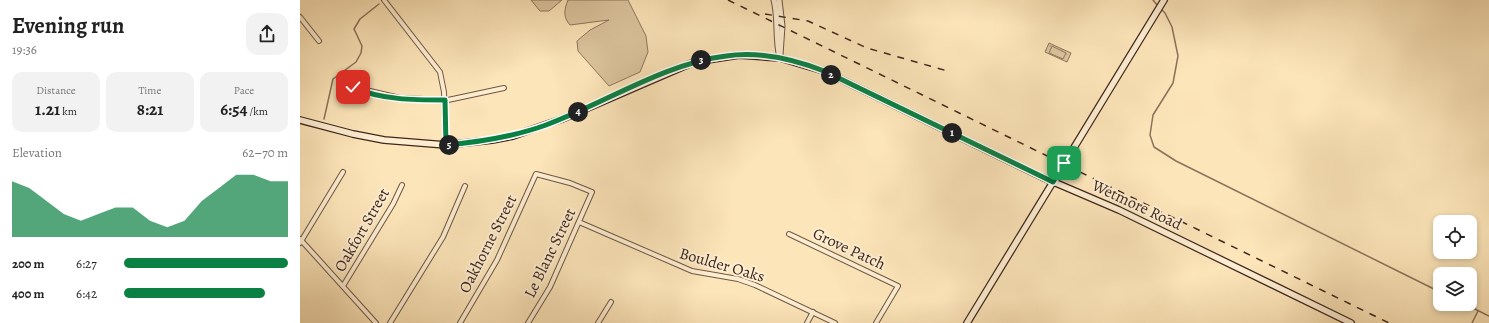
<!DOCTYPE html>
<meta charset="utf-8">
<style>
:root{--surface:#fff;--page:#f2f2f2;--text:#222;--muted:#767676;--accent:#0b8043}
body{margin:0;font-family:Alegreya,serif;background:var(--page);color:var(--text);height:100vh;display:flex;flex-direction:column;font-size:15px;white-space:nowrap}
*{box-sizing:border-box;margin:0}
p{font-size:13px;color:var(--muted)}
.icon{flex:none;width:22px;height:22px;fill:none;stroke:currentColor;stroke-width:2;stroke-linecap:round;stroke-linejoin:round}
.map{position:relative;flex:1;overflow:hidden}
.details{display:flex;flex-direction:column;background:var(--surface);width:300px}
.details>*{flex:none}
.fabs{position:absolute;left:1133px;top:215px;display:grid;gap:8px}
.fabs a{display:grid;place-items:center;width:44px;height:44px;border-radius:8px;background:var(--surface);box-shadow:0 2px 6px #0003;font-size:20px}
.pin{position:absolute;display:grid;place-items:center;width:34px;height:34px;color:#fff;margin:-17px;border-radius:8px;box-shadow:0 2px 6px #0006}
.km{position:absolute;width:20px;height:20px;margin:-10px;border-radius:50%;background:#222;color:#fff;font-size:11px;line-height:20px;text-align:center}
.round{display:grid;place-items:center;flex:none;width:42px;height:42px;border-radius:12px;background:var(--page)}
.head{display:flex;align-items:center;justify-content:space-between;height:68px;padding:0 12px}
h1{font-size:22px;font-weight:700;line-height:30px}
.metrics{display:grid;grid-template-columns:repeat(3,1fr);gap:6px;height:68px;padding:4px 12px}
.metrics div{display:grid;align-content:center;border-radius:10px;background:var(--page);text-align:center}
.metrics b{font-size:17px;font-weight:700}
.metrics small{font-size:11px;font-weight:400}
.metrics p{font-size:11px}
.chart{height:112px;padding:8px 12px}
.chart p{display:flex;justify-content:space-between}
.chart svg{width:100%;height:72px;margin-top:4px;fill:var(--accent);opacity:.7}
ul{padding:0 12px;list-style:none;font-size:13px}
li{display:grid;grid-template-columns:64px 48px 1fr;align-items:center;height:30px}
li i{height:10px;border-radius:5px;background:var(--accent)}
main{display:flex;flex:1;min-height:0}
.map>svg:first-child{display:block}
.park{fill:url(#park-dots);stroke:#8e765e}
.pitch{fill:#dcc59e;stroke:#8e765e}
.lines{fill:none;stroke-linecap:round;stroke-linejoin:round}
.stream{stroke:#8a725b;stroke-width:1.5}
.minor-casing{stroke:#6f5644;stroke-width:6}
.tertiary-casing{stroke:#6f5644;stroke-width:7}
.secondary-casing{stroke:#40261d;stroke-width:8}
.minor{stroke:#fdeed2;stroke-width:4}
.tertiary{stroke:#fdeed2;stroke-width:5}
.secondary{stroke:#fdeed2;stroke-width:5.5}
.rail{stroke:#40261d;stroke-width:1.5;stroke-dasharray:7 7;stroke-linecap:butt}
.route-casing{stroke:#fff;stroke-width:8}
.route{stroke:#0b8043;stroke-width:5}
.labels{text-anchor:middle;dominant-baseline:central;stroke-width:4;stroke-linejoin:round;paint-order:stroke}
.street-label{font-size:16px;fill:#40261d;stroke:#fdeed2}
</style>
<main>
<section class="details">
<div class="head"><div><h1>Evening run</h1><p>19:36</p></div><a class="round"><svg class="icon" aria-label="share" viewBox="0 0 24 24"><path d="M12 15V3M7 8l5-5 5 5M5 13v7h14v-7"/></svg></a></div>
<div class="metrics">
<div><p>Distance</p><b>1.21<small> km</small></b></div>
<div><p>Time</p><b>8:21</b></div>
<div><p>Pace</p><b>6:54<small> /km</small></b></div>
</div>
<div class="chart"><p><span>Elevation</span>62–70 m</p>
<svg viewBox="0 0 160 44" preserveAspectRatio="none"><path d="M0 44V10L10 14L20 22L30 30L40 34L50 30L60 26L70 26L80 34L90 38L100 34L110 22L120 14L130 6L140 6L150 10L160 10V44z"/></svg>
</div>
<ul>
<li><b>200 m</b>6:27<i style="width:100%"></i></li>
<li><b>400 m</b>6:42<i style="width:86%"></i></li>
</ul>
</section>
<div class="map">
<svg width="1189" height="323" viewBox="0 0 1189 323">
<defs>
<pattern id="park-dots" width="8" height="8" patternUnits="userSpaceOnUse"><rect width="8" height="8" fill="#dcc59e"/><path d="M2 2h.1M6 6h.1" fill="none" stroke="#bea988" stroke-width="1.8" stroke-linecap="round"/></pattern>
</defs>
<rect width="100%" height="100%" fill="#fce5b9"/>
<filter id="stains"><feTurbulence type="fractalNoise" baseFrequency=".005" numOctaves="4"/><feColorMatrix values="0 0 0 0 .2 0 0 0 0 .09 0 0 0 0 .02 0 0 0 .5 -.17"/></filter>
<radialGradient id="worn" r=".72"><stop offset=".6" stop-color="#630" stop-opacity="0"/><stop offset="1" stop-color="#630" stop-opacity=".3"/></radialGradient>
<polygon class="park" points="749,43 771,53 767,62 745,52"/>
<g class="pitch">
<polygon points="231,0 262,0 249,11 240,11"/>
<path d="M268 0H328L346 36 348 52 340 72 309 86 278 51 277 41 290 30 309 20 270 25C263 17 264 10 268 0Z"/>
<polygon points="752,46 766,53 763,59 749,53"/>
</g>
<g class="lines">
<g class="stream">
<polyline points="853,0 858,6"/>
<polyline points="861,9 865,13 872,27 878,56 873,83 853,115 850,135 854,147 876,161 1140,292"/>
<polyline points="24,119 33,79 56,62 61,53 62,46 54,29 60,19 79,4"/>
<polyline points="1165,304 1189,316"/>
<polyline points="1172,323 1178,311"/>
</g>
<defs>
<g id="minor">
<polyline points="84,0 140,72 144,92 146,145"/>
<polyline points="0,17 19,41"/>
<polyline points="53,87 100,98 148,100 204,88"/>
<polyline points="279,222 392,271 438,279 455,285 535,323"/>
<polyline points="489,234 598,286 576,323"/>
<polyline points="0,239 76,323"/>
<polyline points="0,243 43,172"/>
<polyline points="43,286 93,204 102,185"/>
<polyline points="90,323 143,237 165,186"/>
<polyline points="160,323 197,260 236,174 270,183 292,192 250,287 228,323"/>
<polyline points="298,323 311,302"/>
<polyline points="507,323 513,312"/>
</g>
<g id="tertiary">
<path d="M474 0C479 19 475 39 480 58"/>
<polyline points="479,0 482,26 480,55"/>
</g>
<g id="secondary">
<polyline points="0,120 53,134 84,140 146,145 192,140 213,136 262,119 394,62 439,55 480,58 524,71 742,177 819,210 1051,323"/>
<polyline points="667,323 864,0"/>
</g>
</defs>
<use href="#minor" class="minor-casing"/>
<use href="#tertiary" class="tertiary-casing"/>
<use href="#secondary" class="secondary-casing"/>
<use href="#minor" class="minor"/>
<use href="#tertiary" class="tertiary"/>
<use href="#secondary" class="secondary"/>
<g class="rail">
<polyline points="428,0 1089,323"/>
<polyline points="465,14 508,21 567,48 651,72"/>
</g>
</g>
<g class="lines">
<defs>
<path id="route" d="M53 87C80 100 115 100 145 100L146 145C180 142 213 137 246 125 303 104 366 63 426 56 459 51 493 59 524 71L753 182 764 163"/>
</defs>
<use href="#route" class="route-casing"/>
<use href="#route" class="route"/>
</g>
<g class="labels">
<g class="street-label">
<text transform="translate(837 205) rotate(25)">Wetmore Road</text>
<text transform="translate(62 230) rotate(-60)">Oakfort Street</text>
<text transform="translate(188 244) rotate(-63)">Oakhorne Street</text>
<text transform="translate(549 249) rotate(25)">Grove Patch</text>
<text transform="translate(250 253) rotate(-64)">Le Blanc Street</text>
<text transform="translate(422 265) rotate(16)">Boulder Oaks</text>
</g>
</g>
<rect width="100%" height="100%" filter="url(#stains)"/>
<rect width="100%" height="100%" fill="url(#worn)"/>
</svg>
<div class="fabs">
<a><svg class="icon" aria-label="locate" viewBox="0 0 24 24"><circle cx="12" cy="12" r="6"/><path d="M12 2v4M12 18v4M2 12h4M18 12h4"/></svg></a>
<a><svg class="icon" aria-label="layers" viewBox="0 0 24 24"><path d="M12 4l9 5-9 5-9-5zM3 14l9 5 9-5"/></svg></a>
</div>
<div class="pin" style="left:764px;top:163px;background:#1e9e55"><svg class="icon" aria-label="arrive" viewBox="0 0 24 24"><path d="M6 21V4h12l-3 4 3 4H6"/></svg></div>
<div class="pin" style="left:53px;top:87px;background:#d93025"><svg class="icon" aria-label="check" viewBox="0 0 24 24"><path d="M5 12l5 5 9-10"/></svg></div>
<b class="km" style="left:652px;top:133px">1</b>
<b class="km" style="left:531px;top:75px">2</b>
<b class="km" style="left:401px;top:60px">3</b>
<b class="km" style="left:278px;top:112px">4</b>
<b class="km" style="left:149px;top:145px">5</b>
</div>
</main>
